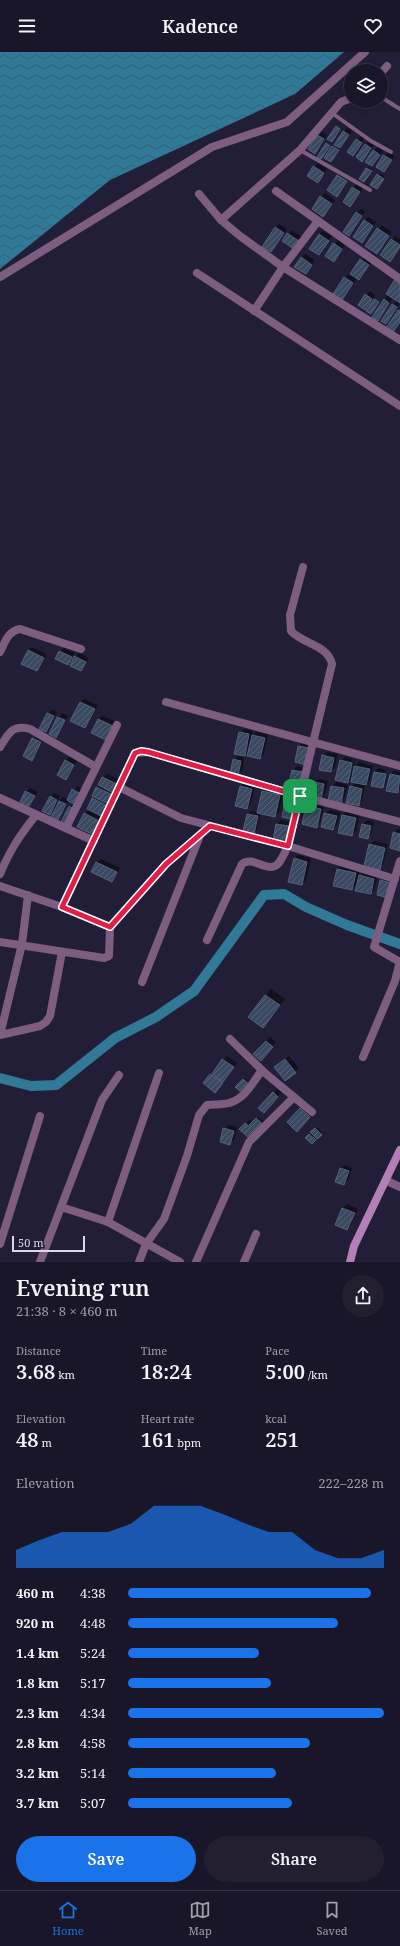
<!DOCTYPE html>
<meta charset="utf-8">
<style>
:root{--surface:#1a1629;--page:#231f31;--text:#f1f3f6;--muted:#9f9fa8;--line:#383546;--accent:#1a73e8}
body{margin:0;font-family:"Noto Serif",serif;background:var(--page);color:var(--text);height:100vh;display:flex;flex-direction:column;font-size:15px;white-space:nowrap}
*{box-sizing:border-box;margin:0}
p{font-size:13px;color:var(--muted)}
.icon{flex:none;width:22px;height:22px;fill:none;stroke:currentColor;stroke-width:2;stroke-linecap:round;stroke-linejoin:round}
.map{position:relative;height:1210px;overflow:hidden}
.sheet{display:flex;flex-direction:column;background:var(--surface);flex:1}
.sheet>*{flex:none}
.controls{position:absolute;left:344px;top:12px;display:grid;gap:8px}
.controls a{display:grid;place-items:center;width:44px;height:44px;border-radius:50%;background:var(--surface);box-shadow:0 2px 6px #0003,0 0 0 1px var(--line);font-size:20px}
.scale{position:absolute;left:12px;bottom:10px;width:73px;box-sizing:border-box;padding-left:4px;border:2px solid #d9d7e8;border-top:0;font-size:11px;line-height:14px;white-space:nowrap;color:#d9d7e8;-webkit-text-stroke:3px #231e37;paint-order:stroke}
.pin{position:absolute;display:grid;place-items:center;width:34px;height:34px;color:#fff;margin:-17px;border-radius:8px;box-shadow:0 2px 6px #0006}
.round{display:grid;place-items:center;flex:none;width:42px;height:42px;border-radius:21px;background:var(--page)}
.overview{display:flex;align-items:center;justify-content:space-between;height:68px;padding:0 16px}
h1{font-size:22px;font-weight:600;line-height:30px}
.figures{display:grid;grid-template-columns:repeat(3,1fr);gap:6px;height:68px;padding:4px 16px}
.figures div{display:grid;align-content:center}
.figures b{font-size:20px;font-weight:600}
.figures small{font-size:11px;font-weight:400}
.figures p{font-size:11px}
.chart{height:112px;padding:8px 16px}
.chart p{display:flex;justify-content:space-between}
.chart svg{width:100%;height:72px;margin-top:4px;fill:var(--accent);opacity:.7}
.button{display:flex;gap:8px;margin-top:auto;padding:8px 16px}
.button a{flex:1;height:46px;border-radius:24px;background:var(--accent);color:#fff;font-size:16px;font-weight:600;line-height:46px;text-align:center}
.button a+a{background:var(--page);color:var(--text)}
ul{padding:0 16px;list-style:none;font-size:13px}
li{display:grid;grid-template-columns:64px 48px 1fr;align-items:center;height:30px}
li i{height:10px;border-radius:5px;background:var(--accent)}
header{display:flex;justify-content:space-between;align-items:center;height:52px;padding:0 16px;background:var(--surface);font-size:18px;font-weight:600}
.menu{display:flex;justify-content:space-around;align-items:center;height:56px;border-top:1px solid var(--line);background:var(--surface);font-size:11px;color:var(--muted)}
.menu a{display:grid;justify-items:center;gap:2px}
.menu .selected{color:var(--accent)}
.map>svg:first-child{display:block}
.water{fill:url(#water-waves)}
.shadow{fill:#0007}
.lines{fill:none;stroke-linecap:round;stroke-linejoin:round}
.canal{stroke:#307a97;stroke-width:10}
.building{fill:url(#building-hatch);stroke:#51627b}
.service{stroke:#7d5e80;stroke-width:4}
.minor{stroke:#7d5e80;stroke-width:8}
.secondary{stroke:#b27fb6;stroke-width:8}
.route-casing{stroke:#fff;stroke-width:8}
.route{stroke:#e11d48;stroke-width:5}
</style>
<header><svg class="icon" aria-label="menu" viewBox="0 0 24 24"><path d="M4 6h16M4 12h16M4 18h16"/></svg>Kadence<svg class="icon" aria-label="heart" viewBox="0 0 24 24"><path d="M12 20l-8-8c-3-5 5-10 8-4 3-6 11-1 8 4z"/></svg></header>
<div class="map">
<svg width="400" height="1210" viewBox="0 0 400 1210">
<defs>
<pattern id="water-waves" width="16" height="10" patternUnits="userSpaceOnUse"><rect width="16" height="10" fill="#307a97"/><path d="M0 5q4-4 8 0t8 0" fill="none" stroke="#376377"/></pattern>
<pattern id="building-hatch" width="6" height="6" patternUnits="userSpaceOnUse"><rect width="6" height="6" fill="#394961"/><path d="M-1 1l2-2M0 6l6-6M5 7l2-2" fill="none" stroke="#556278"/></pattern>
</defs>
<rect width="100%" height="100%" fill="#231e37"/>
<polygon class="water" points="0,0 344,0 295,42 110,128 0,217"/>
<g class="shadow">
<polygon points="347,76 352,79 331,109 333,95"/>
<polygon points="322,80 327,83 318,96 318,84"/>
<polygon points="361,84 365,86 353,103 349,100"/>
<polygon points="369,89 374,92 362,108 365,92"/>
<polygon points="378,95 383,99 372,113 374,99"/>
<polygon points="388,100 395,104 384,119 377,115"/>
<polygon points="318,111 327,117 318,130 314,115"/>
<polygon points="368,115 372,117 364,129 360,126"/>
<polygon points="342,120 350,125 337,143 329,138"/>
<polygon points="379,121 385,125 378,134 378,123"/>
<polygon points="357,132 363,136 350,154 353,136"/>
<polygon points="325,141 335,148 323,163 321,145"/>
<polygon points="361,157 365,160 349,183 357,161"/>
<polygon points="368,165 376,170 365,186 365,169"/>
<polygon points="279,172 287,177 271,199 275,176"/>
<polygon points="382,173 392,180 377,201 366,194"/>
<polygon points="291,178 302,185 297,192 288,182"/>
<polygon points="323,179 332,184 319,202 319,182"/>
<polygon points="395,184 400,187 400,196 390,209 392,188"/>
<polygon points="338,188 345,193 334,209 326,204"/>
<polygon points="305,202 315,208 306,221 301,206"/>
<polygon points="365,204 372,209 363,223 359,227 357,226 342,247 334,242 345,225 349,222 351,223"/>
<polygon points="400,224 400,251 386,271 382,269 397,248 393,246 378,268 373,265"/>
<polygon points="370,239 375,243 368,253 366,243"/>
<polygon points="32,595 47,602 37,618 28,598"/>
<polygon points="64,596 75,601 67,612 60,600"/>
<polygon points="79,601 89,606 81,618 75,605"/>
<polygon points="84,647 98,653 89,671 85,675 80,650"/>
<polygon points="52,658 57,660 46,679 48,662"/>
<polygon points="62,661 68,664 56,685 50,682"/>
<polygon points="103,664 116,670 109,683 99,667"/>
<polygon points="244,677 253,679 251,685 257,680 268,682 264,702 260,706 250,698 244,703 240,681"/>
<polygon points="36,683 44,686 35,704 31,707 33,687"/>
<polygon points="303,690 313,693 306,712 299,694"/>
<polygon points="327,700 338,702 335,715 331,719 323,704"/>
<polygon points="238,704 244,705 242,719 238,723 234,708"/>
<polygon points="69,705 77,709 66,726 65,709"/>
<polygon points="345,705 352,707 348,727 350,727 354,707 355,708 354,716 359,710 373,714 370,728 365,733 362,749 358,753 351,735 356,730 353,724 347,730 341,709"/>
<polygon points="297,714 307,717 303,733 293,718"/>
<polygon points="379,716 386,718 383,732 385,732 389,719 386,731 382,735 375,720"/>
<polygon points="394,719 400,720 400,737 397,740 390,723"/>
<polygon points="107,722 120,728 98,778 85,762 89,757 97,736"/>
<polygon points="319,727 328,729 324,744 321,747 315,731"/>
<polygon points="336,730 348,733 344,747 340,751 329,748 332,734"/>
<polygon points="244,731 255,733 251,752 247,756 240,735"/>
<polygon points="77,734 84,738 70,768 69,755 74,751 69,748 58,767 57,755 50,762 50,745 54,741 60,744 56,753 63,745 68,748"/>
<polygon points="267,735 283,739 279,760 275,764 261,761 257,777 254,781 248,763 251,759 258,760 263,739"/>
<polygon points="30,736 38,740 29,753 26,740"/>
<polygon points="290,746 297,748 294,762 290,765 286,750"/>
<polygon points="310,751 324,754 320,771 316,774 307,754"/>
<polygon points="329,758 340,760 337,773 333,777 325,762"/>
<polygon points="347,759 360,762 356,779 352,783 340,780 343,763"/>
<polygon points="281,768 292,771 289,786 274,787 277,772"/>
<polygon points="367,768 374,770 371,782 367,786 360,784 363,772"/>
<polygon points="398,777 400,777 400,798 394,781"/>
<polygon points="374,789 388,792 383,813 380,817 370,792"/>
<polygon points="298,803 311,806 306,828 302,832 294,807"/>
<polygon points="101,807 120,816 112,829 97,810"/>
<polygon points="342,813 360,817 358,826 364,820 378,823 374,838 371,841 358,831 352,837 334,833 338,817"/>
<polygon points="385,825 394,827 388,845 381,829"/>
<polygon points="271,937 285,947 263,975 250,965"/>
<polygon points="270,985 276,990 264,1003 255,1002"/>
<polygon points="227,1004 237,1011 215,1040 204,1031"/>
<polygon points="289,1004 299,1016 295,1020 279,1012"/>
<polygon points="245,1026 250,1031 237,1035"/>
<polygon points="277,1037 281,1040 267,1056 273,1041"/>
<polygon points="305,1053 313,1061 297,1078 288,1070"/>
<polygon points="258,1065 265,1071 250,1085 241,1077 250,1068 253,1070"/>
<polygon points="228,1073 237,1075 234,1088 230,1091 224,1077"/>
<polygon points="317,1075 322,1081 312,1091 307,1086"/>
<polygon points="345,1113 352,1116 348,1128 344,1132 341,1116"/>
<polygon points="347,1152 358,1157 351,1173 347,1177 336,1172 343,1156"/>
</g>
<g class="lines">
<polyline class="canal" points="0,1026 31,1034 56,1033 115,986 156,965 194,939 264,843 284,842 306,855 347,873 400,892"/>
</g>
<g class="building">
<polygon points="336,74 340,77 332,90 327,87"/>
<polygon points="343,79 349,83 340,96 334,93"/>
<polygon points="317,83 324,87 315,102 308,97"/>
<polygon points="356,87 362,91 353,104 347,100"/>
<polygon points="326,91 330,94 321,107 317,105"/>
<polygon points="365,92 371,96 362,110 356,105"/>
<polygon points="332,94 339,98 331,110 324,106"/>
<polygon points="373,98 380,103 372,114 365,110"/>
<polygon points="383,103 392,108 384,120 376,115"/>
<polygon points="313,114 324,121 318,131 307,124"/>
<polygon points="366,116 372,119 364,130 359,127"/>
<polygon points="377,122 384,127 377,137 370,133"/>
<polygon points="337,123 347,129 337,145 327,138"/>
<polygon points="352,135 360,140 350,155 343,150"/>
<polygon points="320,144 332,152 323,165 312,157"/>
<polygon points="356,160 362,164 349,184 343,180"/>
<polygon points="364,168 373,174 362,191 353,185"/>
<polygon points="275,175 284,181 271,200 262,195"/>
<polygon points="377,176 389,184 377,202 365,194"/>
<polygon points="287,181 299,189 294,197 282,189"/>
<polygon points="319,182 329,189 319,203 309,197"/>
<polygon points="391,187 400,193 400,195 390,210 380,203"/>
<polygon points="333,191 342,197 334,210 325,204"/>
<polygon points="301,205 312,213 306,222 294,215"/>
<polygon points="360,207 369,213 359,228 350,222"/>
<polygon points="344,225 353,231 342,248 333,242"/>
<polygon points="395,227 400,230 400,251 386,242"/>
<polygon points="365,242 372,247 365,258 358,253"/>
<polygon points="374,247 379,250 371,262 366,259"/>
<polygon points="384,247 389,251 378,269 372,265"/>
<polygon points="392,252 397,255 386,272 381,269"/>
<polygon points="398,258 400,259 400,270 393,280 386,276"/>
<polygon points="28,598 44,606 37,619 21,612"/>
<polygon points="59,599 72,605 68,613 55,607"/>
<polygon points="74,604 86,610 81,619 70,614"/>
<polygon points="80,650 95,657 85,676 70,669"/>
<polygon points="47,661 54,664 46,680 39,677"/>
<polygon points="57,665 65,668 56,686 49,682"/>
<polygon points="98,667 113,674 106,688 91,681"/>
<polygon points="239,680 249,682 245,704 234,702"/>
<polygon points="252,683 265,686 260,707 247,704"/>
<polygon points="32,686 41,690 32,709 23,704"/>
<polygon points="298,694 310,696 306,713 295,710"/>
<polygon points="322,703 334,706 331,720 319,718"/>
<polygon points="233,707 241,709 238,724 230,722"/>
<polygon points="65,708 74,713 66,728 57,723"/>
<polygon points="340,708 352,711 348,731 335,728"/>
<polygon points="354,714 370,717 366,733 351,730"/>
<polygon points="292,718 304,720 300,738 288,736"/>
<polygon points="374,720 386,722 383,736 371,734"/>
<polygon points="390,722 400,724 398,741 386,739"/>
<polygon points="102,725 117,732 113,741 98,733"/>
<polygon points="314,730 324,732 321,749 311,746"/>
<polygon points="240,734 252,737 247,757 235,754"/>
<polygon points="331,734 344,736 341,752 328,749"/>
<polygon points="350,734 362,737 359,754 346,751"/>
<polygon points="96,735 113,743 108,752 92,744"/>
<polygon points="72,737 81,742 75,753 67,748"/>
<polygon points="25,739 35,744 29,754 20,750"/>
<polygon points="262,739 280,743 275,765 257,761"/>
<polygon points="50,744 57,748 50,763 42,759"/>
<polygon points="92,746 108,754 103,765 87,757"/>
<polygon points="59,749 66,752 58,768 51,765"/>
<polygon points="285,749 294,751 290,767 282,765"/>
<polygon points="69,754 74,757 67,773 61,770"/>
<polygon points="306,754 321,757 317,776 302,772"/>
<polygon points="84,761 101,770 94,783 77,775"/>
<polygon points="324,761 337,764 333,778 321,775"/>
<polygon points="247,762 258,764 254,782 243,779"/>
<polygon points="342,763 356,766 352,784 338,781"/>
<polygon points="276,772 289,774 285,791 273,788"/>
<polygon points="362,772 371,774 368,787 359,785"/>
<polygon points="393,780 400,782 400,799 390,796"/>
<polygon points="369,792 385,796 380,818 364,814"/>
<polygon points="294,806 307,810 302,833 288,830"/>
<polygon points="96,810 117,820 112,830 91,820"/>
<polygon points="337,817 356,821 352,838 333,834"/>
<polygon points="359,823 374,827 371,842 355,839"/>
<polygon points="380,828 391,831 388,846 377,843"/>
<polygon points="265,943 280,953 263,976 248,965"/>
<polygon points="266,989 273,995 261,1009 253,1002"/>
<polygon points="222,1007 234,1015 223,1030 212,1022"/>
<polygon points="285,1007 296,1021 285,1029 274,1015"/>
<polygon points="210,1022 223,1031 215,1041 203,1031"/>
<polygon points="243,1027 250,1033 242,1041 235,1035"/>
<polygon points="273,1040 278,1045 264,1061 258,1056"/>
<polygon points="300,1056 310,1065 297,1080 287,1070"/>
<polygon points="256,1066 264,1073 258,1080 249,1073"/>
<polygon points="245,1071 256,1080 250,1087 239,1077"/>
<polygon points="223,1076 234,1079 230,1093 220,1090"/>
<polygon points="315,1076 322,1083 317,1087 310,1080"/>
<polygon points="309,1082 316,1088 312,1092 305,1086"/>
<polygon points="340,1116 349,1119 344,1133 335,1130"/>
<polygon points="342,1156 355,1161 347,1178 335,1173"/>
</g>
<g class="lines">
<g class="service">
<polyline points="381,45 400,57"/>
<polyline points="332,61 371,89 391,100"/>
<polyline points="300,98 370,138"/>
</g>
<g class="minor">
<polyline points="381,21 387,14"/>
<polyline points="276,139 400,227"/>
<polyline points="199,142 221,168 240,184 283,215 400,288"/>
<polyline points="221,168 300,98 341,50 351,46"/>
<polyline points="197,221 400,354"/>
<polyline points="0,225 212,95 287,70 365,0"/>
<polyline points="254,259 283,215 318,169"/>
<path d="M0 600C5 590 8 579 20 577L81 597"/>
<polyline points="166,650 400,714"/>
<path d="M0 695C9 681 12 672 30 677L96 715"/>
<polyline points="119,735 181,766 288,794 395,827"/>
<polyline points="0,746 94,789"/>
<polyline points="66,776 117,673"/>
<polyline points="400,809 374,895 400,910"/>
<path d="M0 822C10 798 20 783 36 763"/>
<polyline points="0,834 62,855 110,875 166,812 210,774"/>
<polyline points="28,843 22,892 0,983 40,974 46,970 50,964 62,900"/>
<polyline points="62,855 135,701 148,700 300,744 400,770"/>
<path d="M207 888 242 812C253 803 268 822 278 812 282 807 285 800 288 794L332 612C328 593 303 592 291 579L290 563 303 515"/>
<polyline points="0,890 104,906 109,904 110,875"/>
<polyline points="142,930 199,786"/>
<polyline points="230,987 265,1021 312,1060"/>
<polyline points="363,1005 395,929 400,909"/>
<polyline points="387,1129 400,1135"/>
<polyline points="61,1155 108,1170 180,1210"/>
<polyline points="108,1170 159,1021"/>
<polyline points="0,1192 40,1064"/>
<polyline points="40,1210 102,1048 119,1023"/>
<path d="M139 1210 146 1192 164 1167 187 1104 199 1063 207 1053C214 1052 222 1053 229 1051 245 1047 253 1030 262 1018"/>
<polyline points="196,1210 249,1090 294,1045"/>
<polyline points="244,1210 256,1182"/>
</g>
<polyline class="secondary" points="350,1210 354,1194 400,1098"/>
</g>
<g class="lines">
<defs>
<polygon id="route" points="141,699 148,700 300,744 288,794 210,774 166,812 110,875 62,855 135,701"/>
</defs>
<use href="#route" class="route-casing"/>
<use href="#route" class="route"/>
</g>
</svg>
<div class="controls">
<a><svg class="icon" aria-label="layers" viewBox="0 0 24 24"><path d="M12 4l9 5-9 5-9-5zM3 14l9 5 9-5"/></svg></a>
</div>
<div class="scale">50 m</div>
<div class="pin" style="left:300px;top:744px;background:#1e9e55"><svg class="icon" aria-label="arrive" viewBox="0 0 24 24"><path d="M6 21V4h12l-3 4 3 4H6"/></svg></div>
</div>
<section class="sheet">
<div class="overview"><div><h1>Evening run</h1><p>21:38 · 8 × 460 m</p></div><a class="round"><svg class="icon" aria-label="share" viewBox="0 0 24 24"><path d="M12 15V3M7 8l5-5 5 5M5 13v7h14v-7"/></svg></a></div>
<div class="figures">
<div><p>Distance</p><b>3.68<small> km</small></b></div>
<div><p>Time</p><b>18:24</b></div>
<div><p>Pace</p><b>5:00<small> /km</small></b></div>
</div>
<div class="figures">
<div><p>Elevation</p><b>48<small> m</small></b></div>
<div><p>Heart rate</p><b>161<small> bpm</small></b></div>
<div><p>kcal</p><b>251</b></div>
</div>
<div class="chart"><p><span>Elevation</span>222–228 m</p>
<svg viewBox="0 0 160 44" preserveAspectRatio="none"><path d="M0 44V33L10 27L20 22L30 22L40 22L50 17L60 6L70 6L80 6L90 11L100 17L110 22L120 22L130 33L140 38L150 38L160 33V44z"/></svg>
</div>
<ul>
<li><b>460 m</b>4:38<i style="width:95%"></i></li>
<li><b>920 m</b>4:48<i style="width:82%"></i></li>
<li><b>1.4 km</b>5:24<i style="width:51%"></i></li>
<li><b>1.8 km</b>5:17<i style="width:56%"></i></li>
<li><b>2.3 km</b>4:34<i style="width:100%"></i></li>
<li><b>2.8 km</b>4:58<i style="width:71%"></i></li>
<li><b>3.2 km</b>5:14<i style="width:58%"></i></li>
<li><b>3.7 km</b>5:07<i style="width:64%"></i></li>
</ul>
<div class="button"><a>Save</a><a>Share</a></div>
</section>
<nav class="menu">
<a class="selected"><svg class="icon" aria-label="home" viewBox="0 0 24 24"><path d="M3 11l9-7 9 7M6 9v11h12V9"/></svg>Home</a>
<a><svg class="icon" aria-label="map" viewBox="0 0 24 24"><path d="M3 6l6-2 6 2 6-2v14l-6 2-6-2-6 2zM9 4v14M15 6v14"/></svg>Map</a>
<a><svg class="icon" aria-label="saved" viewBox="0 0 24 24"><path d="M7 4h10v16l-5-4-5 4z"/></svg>Saved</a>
</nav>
